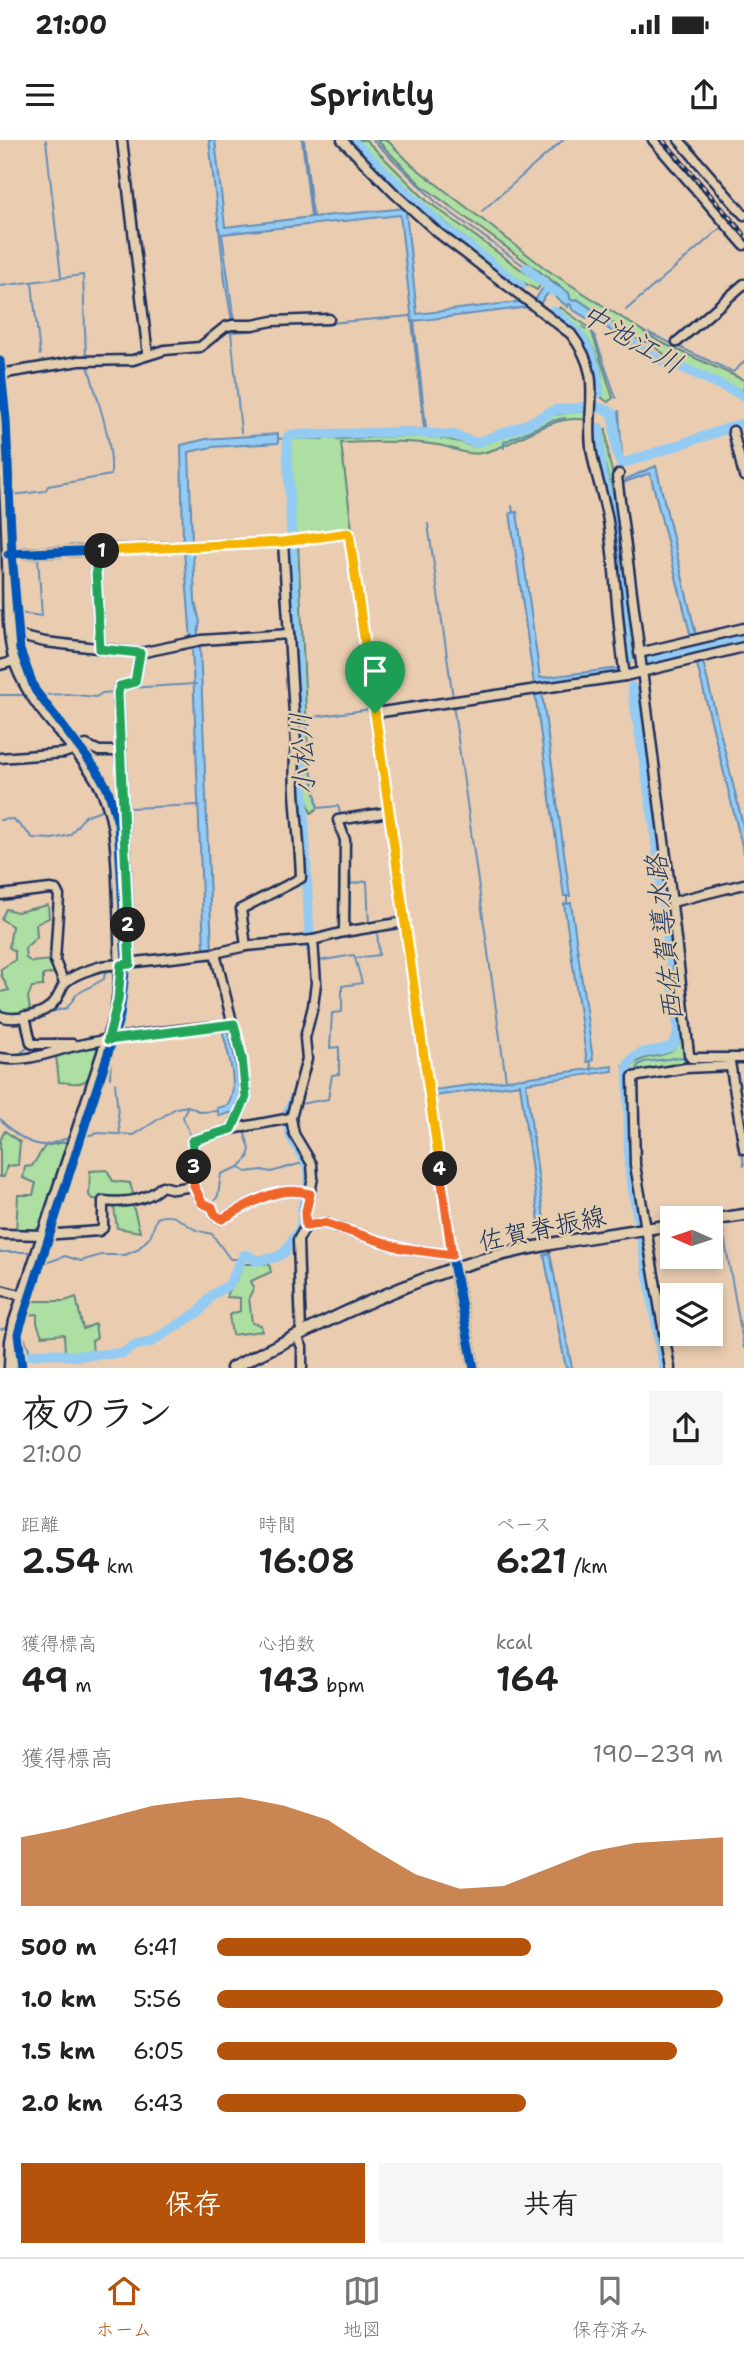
<!DOCTYPE html>
<html lang="ja">
<meta charset="utf-8">
<style>
:root{--surface:#fff;--page:#f6f6f6;--text:#222;--muted:#767676;--line:#e0e0e0;--accent:#b45309}
body{margin:0;font-family:"Shantell Sans","Klee One",sans-serif;background:var(--page);color:var(--text);height:100vh;display:flex;flex-direction:column;font-size:26px;white-space:nowrap}
*{box-sizing:border-box;margin:0}
p{font-size:23px;color:var(--muted)}
.icon{flex:none;width:38px;height:38px;fill:none;stroke:currentColor;stroke-width:2;stroke-linecap:round;stroke-linejoin:round}
.map{position:relative;height:1228px;overflow:hidden}
.details{display:flex;flex-direction:column;background:var(--surface);flex:1}
.details>*{flex:none}
.needle{width:46px;rotate:273deg}
.fabs{position:absolute;left:660px;top:1066px;display:grid;gap:14px}
.fabs a{display:grid;place-items:center;width:63px;height:63px;border-radius:0px;background:var(--surface);box-shadow:0 4px 10px #0003;font-size:35px}
.pin{position:absolute;display:grid;place-items:center;width:60px;height:60px;color:#fff;margin:-72px -30px;border-radius:50% 50% 50% 0;rotate:-45deg;box-shadow:0 0 7px #0007}
.pin .icon{rotate:45deg}
.km{position:absolute;width:35px;height:35px;margin:-18px;border-radius:50%;background:#222;color:#fff;font-size:19px;line-height:35px;text-align:center}
.round{display:grid;place-items:center;flex:none;width:74px;height:74px;border-radius:0px;background:var(--page)}
.headline{display:flex;align-items:center;justify-content:space-between;height:119px;padding:0 21px}
h1{font-size:38px;font-weight:600;line-height:52px}
.metrics{display:grid;grid-template-columns:repeat(3,1fr);gap:10px;height:119px;padding:7px 21px}
.metrics div{display:grid;align-content:center}
.metrics b{font-size:35px;font-weight:600}
.metrics small{font-size:19px;font-weight:400}
.metrics p{font-size:19px}
.chart{height:196px;padding:14px 21px}
.chart p{display:flex;justify-content:space-between}
.chart svg{width:100%;height:126px;margin-top:7px;fill:var(--accent);opacity:.7}
.action{display:flex;gap:14px;margin-top:auto;padding:14px 21px}
.action a{flex:1;height:80px;border-radius:0px;background:var(--accent);color:#fff;font-size:28px;font-weight:600;line-height:80px;text-align:center}
.action a+a{background:var(--page);color:var(--text)}
ul{padding:0 21px;list-style:none;font-size:23px}
li{display:grid;grid-template-columns:112px 84px 1fr;align-items:center;height:52px}
li i{height:18px;border-radius:9px;background:var(--accent)}
.status{display:flex;justify-content:space-between;align-items:center;height:49px;padding:0 35px;background:var(--surface);direction:ltr}
.status svg{height:19px;fill:currentColor}
header{display:flex;justify-content:space-between;align-items:center;height:91px;padding:0 21px;background:var(--surface);font-size:32px;font-weight:600}
.menu{display:flex;justify-content:space-around;align-items:center;height:98px;border-top:2px solid var(--line);background:var(--surface);font-size:19px;color:var(--muted)}
.menu a{display:grid;justify-items:center;gap:4px}
.menu .selected{color:var(--accent)}
.map>svg:first-child{display:block}
.green{fill:#acdfa1;stroke:#648780;stroke-width:2}
.water{fill:#94cbf3;stroke:#648db7;stroke-width:2}
.lines{fill:none;stroke-linecap:round;stroke-linejoin:round}
.stream{stroke:#648db7;stroke-width:2}
.river{stroke:#94cbf3;stroke-width:10}
.minor-casing{stroke:#1b2f5e;stroke-width:13}
.major-casing{stroke:#1b2f5e;stroke-width:15}
.minor{stroke:#e4cead;stroke-width:8}
.major{stroke:#e4cead;stroke-width:10}
.rail-casing{stroke:#1b2f5e;stroke-width:4.5}
.rail{stroke:#e4cead;stroke-width:2;stroke-dasharray:5;stroke-linecap:butt}
.cycleway-casing{stroke:#e4cead;stroke-width:13}
.cycleway{stroke:#0057b8;stroke-width:9}
.split-1-casing{stroke:#fff;stroke-width:14}
.split-2-casing{stroke:#fff;stroke-width:14}
.split-3-casing{stroke:#fff;stroke-width:14}
.split-4-casing{stroke:#fff;stroke-width:14}
.split-5-casing{stroke:#fff;stroke-width:14}
.split-1{stroke:#f5b400;stroke-width:9}
.split-2{stroke:#22a559;stroke-width:9}
.split-3{stroke:#22a559;stroke-width:9}
.split-4{stroke:#f0652b;stroke-width:9}
.split-5{stroke:#f5b400;stroke-width:9}
.labels{text-anchor:middle;dominant-baseline:central;stroke-width:5;stroke-linejoin:round;paint-order:stroke}
.street-label{font-size:26px;fill:#1b2f5e;stroke:#e4cead}
.water-label{font-size:28px;font-style:italic;fill:#273f6d;stroke:#e4cead}
</style>
<div class="status"><b>21:00</b><svg viewBox="0 0 49 12"><path d="M0 12V9h3v3zM5 12V6h3v6zM10 12V3h3v9zM15 12V0h3v12zM26 1h20v11H26zM47 4h2v5h-2z"/></svg></div>
<header><svg class="icon" aria-label="menu" viewBox="0 0 24 24"><path d="M4 6h16M4 12h16M4 18h16"/></svg>Sprintly<svg class="icon" aria-label="share" viewBox="0 0 24 24"><path d="M12 15V3M7 8l5-5 5 5M5 13v7h14v-7"/></svg></header>
<div class="map">
<svg width="744" height="1228" viewBox="0 0 744 1228">
<rect width="100%" height="100%" fill="#eacdb1"/>
<filter id="ink" filterUnits="userSpaceOnUse"><feTurbulence type="fractalNoise" baseFrequency=".0143" numOctaves="2"/><feDisplacementMap in="SourceGraphic" scale="14" xChannelSelector="R" yChannelSelector="G"/><feConvolveMatrix kernelMatrix="1 2 1 2 8 2 1 2 1" color-interpolation-filters="sRGB"/></filter>
<g filter="url(#ink)">
<g class="green">
<polygon points="357,0 366,0 427,61 541,144 537,150 518,140 429,70"/>
<path d="M377 0H387L412 25 546 129 660 202 744 240V251C711 239 675 225 648 202H640L577 159 573 161 570 159 569 153 421 45Z"/>
<path d="M560 167 591 189 613 258 608 262 602 258C605 217 589 195 558 170Z"/>
<path d="M574 272H588L587 280C548 273 518 306 481 313 466 316 452 307 438 305 406 300 373 302 341 303L352 389 293 396 288 302 291 298C306 299 320 299 335 299 382 298 430 290 475 307L552 275Z"/>
<polygon points="606,289 609,320 617,350 637,517 632,519 617,377 604,320 603,291"/>
<polygon points="298,403 308,612 318,668 311,673 304,652 293,405"/>
<path d="M640 544 654 634 689 926 631 934 632 925C652 909 668 925 682 897L654 655 636 546Z"/>
<path d="M48 765 49 778 36 784 37 797 25 808 26 818 31 822 53 820 55 833 43 835V846L32 847 28 857 30 870C20 873 10 877 0 871V852L9 850 1 835V829L15 820V812L9 807 12 786 1 779 6 769 17 772Z"/>
<path d="M97 905C99 912 91 940 83 942 77 945 66 942 59 942L56 915Z"/>
<polygon points="5,991 20,1002 18,1025 7,1026 4,1037 0,1037 0,1000"/>
<polygon points="70,1001 37,1093 16,1092 18,1055 33,1055 36,1043 23,1038 25,1027 32,1026 45,1006"/>
<polygon points="107,1030 113,1041 130,1043 134,1057 132,1062 140,1092 117,1088 113,1060 92,1059 89,1055 90,1031"/>
<polygon points="243,1124 269,1124 271,1132 251,1141 254,1148 249,1157 252,1183 261,1185 262,1191 232,1195 229,1175 240,1171 240,1158 227,1157 227,1153 237,1139"/>
<polygon points="76,1157 83,1189 95,1184 97,1198 92,1201 93,1214 65,1213 64,1194 42,1196 37,1183 37,1174 25,1175 30,1161 65,1161"/>
</g>
<g class="water">
<polygon points="209,0 215,0 225,87 311,77 302,0 304,0 313,77 407,68 411,71 406,72 417,174 535,160 548,140 569,153 570,159 573,161 577,159 640,202 639,205 642,207 638,211 594,178 588,179 572,169 571,165 569,164 568,167 549,152 538,166 414,181 426,288 424,288 400,75 222,94 234,181 232,181 225,141"/>
<polygon points="278,294 278,303 212,307 189,312 192,401 183,402 181,305 206,299"/>
<polygon points="656,326 696,495 691,497 650,333 625,342 626,339"/>
<polygon points="517,372 540,538 619,528 620,534 537,546 534,544 510,373"/>
<polygon points="184,411 193,411 195,461 200,482 197,498 191,500"/>
<polygon points="744,491 744,503 646,527 644,516"/>
<polygon points="192,505 200,505 212,810 204,810"/>
<polygon points="703,522 744,689 744,714 697,524"/>
<polygon points="542,553 570,756 564,756 535,554"/>
<polygon points="571,763 593,920 587,922 564,764"/>
<path d="M231 888 239 925 242 956 234 972 219 976 217 968 228 965C240 944 227 912 222 889Z"/>
<polygon points="612,926 613,931 526,943 546,1095 541,1096 520,944 434,956 433,950"/>
<polygon points="550,1113 572,1228 566,1228 544,1115"/>
</g>
<g class="lines">
<g class="stream">
<polyline points="46,0 61,137"/>
<polyline points="373,0 436,62 527,128"/>
<polyline points="482,71 563,0"/>
<polyline points="32,143 40,215"/>
<polyline points="0,146 83,135 86,217"/>
<polyline points="626,170 723,86"/>
<polyline points="329,183 411,176"/>
<polyline points="583,187 594,194 616,258"/>
<polyline points="231,192 241,292"/>
<polyline points="649,193 733,232 744,222"/>
<polyline points="209,205 228,192 249,191 271,185"/>
<polyline points="96,225 118,224"/>
<polyline points="5,238 52,229"/>
<polyline points="619,271 622,316"/>
<polyline points="278,299 287,298"/>
<polyline points="504,308 504,302 551,281 565,278"/>
<path d="M12 355 45 351 48 346 111 335C113 298 97 261 88 225"/>
<polyline points="512,366 513,373"/>
<polyline points="428,384 453,558"/>
<polyline points="15,408 185,401"/>
<polyline points="0,409 2,409"/>
<polyline points="0,470 4,470"/>
<polyline points="19,473 42,476 38,417"/>
<polyline points="527,547 534,544"/>
<polyline points="121,550 127,548 196,544"/>
<polyline points="0,555 26,555"/>
<polyline points="42,555 67,554 96,557 102,553 116,552"/>
<polyline points="453,564 506,940"/>
<polyline points="380,568 452,558"/>
<polyline points="307,578 371,569"/>
<polyline points="308,612 318,668 338,666 341,676"/>
<polyline points="128,668 199,665"/>
<polyline points="0,680 13,679 33,698 53,699 70,695 85,676 104,669"/>
<polyline points="348,698 351,744 367,741 369,785"/>
<polyline points="567,756 567,764"/>
<polyline points="318,821 354,815 355,818"/>
<polyline points="128,828 204,818"/>
<polyline points="47,873 67,868 77,854 104,839 105,832 115,830"/>
<polyline points="18,874 33,871"/>
<polyline points="22,882 28,908 38,908"/>
<polyline points="72,900 81,901"/>
<polyline points="736,914 744,914"/>
<polyline points="18,915 27,908"/>
<polyline points="590,921 592,930"/>
<polyline points="623,926 628,926"/>
<polyline points="637,931 638,925 644,922 683,917 685,923 726,922 726,924"/>
<polyline points="110,938 111,917"/>
<polyline points="115,943 120,994"/>
<polyline points="300,964 328,959 332,935 339,934 339,907 330,908 332,873 342,872 342,846 362,843 355,818 379,815 377,790"/>
<polyline points="187,967 183,977 191,997"/>
<path d="M0 979C11 991 27 1005 45 1005 52 1004 61 1000 68 998"/>
<polyline points="85,996 99,993 134,995 176,968 188,966 201,972 218,971"/>
<polyline points="742,1012 744,1026"/>
<polyline points="240,1026 248,1018 250,1009 244,991"/>
<polyline points="215,1060 218,1056 221,1034 239,1027 246,1032 262,1030 271,1032 306,1022"/>
<polyline points="722,1085 744,1208"/>
<polyline points="0,1112 31,1112"/>
<path d="M43 1124 65 1116 81 1121 101 1115H125L137 1110 150 1097 157 1078C174 1071 180 1081 194 1089 199 1092 206 1092 212 1094L230 1119H242"/>
<polyline points="1,1189 7,1188"/>
<polyline points="24,1197 31,1214"/>
</g>
<g class="river">
<polyline points="352,0 441,85 521,146"/>
<polyline points="527,128 554,152"/>
<path d="M553 171C583 193 598 215 599 253"/>
<path d="M629 200C643 211 659 222 677 225L744 256"/>
<polyline points="599,288 601,328 613,378 628,520"/>
<path d="M632 547 654 684 678 888C677 924 639 899 628 926L629 1027 664 1228"/>
<polyline points="310,808 287,298 290,295 407,292 454,295 476,303 525,285 555,270 589,267 602,268 613,273 617,314 621,324 744,283"/>
<polyline points="17,1228 17,1216 51,1213 72,1216 123,1213 133,1206 151,1202 200,1171 212,1155 229,1145 244,1115 250,1116 256,1121 277,1117 285,1112 301,1087 302,1069 309,1041 309,1028 291,997 287,975 295,955"/>
</g>
<defs>
<g id="minor">
<polyline points="122,0 148,215"/>
<path d="M342 0 394 53 437 92 571 194C604 237 586 261 591 307 594 332 604 356 608 381 616 432 617 485 625 536"/>
<polyline points="653,0 744,105"/>
<polyline points="679,0 744,75"/>
<polyline points="677,202 744,144"/>
<polyline points="0,234 79,221 133,220 165,210 200,207 225,187 232,185 253,185 273,181 329,179"/>
<polyline points="733,291 744,336"/>
<polyline points="619,334 617,337 670,747 689,914 691,918 744,918"/>
<polyline points="95,411 100,509"/>
<polyline points="8,414 283,402 349,393 454,1128 474,1228"/>
<polyline points="11,494 45,502 140,513 202,500 289,494"/>
<polyline points="639,513 744,488"/>
<polyline points="0,525 15,521"/>
<polyline points="375,573 625,536 744,507"/>
<polyline points="0,618 64,613 86,605 99,611 121,611"/>
<polyline points="0,755 50,749 56,750 59,756 55,821 64,843"/>
<polyline points="672,762 744,744"/>
<polyline points="344,792 345,700 338,680 389,672"/>
<path d="M246 806 241 769 301 738C300 696 291 645 296 605L283 402"/>
<polyline points="215,813 241,918 246,957 232,989"/>
<polyline points="130,824 118,553 120,546 135,542 140,513"/>
<path d="M0 876C16 882 45 875 55 861 60 855 61 846 66 842 75 833 90 830 101 826L215 813 246 806 313 800 344 792 404 782"/>
<polyline points="25,876 31,903 33,904 73,904"/>
<path d="M0 918C28 923 52 911 79 905 129 894 183 890 234 884"/>
<polyline points="730,922 744,1009"/>
<path d="M291 978 232 989 192 1001 195 1019 194 1046 202 1063 212 1067 215 1075 222 1079C250 1064 277 1044 310 1054"/>
<polyline points="306,1086 324,1083 401,1108 452,1115"/>
<path d="M0 1094 44 1095 99 1091 103 1088V1061C124 1063 147 1061 162 1046L174 1049 194 1046"/>
<polyline points="0,1150 24,1156"/>
<polyline points="301,1194 298,1100 306,1086 305,1075 313,1038 312,1024 294,994 291,978 307,919 305,898 313,866 316,843 313,800"/>
<polyline points="297,1196 302,1207 302,1228"/>
<polyline points="670,1228 635,1025 633,937 686,928 730,926"/>
</g>
<g id="major">
<path d="M0 270C4 321 7 372 8 423 9 455 6 493 16 524 31 566 67 596 92 632 119 670 117 719 119 765 120 802 123 839 115 876L15 1181 11 1201 10 1228"/>
<polyline points="710,1080 744,1075"/>
<path d="M232 1228C304 1192 376 1155 452 1129 523 1105 598 1096 672 1085"/>
</g>
</defs>
<use href="#minor" class="minor-casing"/>
<use href="#major" class="major-casing"/>
<use href="#minor" class="minor"/>
<use href="#major" class="major"/>
<defs>
<polyline id="rail" points="663,0 744,94"/>
</defs>
<use href="#rail" class="rail-casing"/>
<use href="#rail" class="rail"/>
<defs>
<g id="cycleway">
<polyline points="0,221 6,280 12,413 20,510 35,550 98,632 108,650 118,683 126,824 120,876 20,1187 18,1194 22,1228"/>
<polyline points="8,414 283,402 349,393 454,1128 474,1228"/>
</g>
</defs>
<use href="#cycleway" class="cycleway-casing"/>
<use href="#cycleway" class="cycleway"/>
</g>
</g>
<g class="lines" filter="url(#ink)">
<defs>
<polyline id="split-1" points="102,411 283,402 349,393 375,573"/>
<polyline id="split-2" points="102,411 95,411 100,509 140,513 135,542 120,546 118,553 128,785"/>
<polyline id="split-3" points="128,785 130,824 121,825 118,860 108,900 234,884 242,918 246,957 232,989 192,1001 195,1019 194,1027"/>
<path id="split-4" d="M194 1027V1046L202 1063 212 1067 215 1075 222 1079C250 1064 278 1044 310 1054L305 1075 306 1086 324 1083 401 1108 452 1115 440 1029"/>
<polyline id="split-5" points="375,573 440,1029"/>
</defs>
<use href="#split-1" class="split-1-casing"/>
<use href="#split-2" class="split-2-casing"/>
<use href="#split-3" class="split-3-casing"/>
<use href="#split-4" class="split-4-casing"/>
<use href="#split-5" class="split-5-casing"/>
<use href="#split-1" class="split-1"/>
<use href="#split-2" class="split-2"/>
<use href="#split-3" class="split-3"/>
<use href="#split-4" class="split-4"/>
<use href="#split-5" class="split-5"/>
</g>
<g class="labels">
<g class="street-label">
<text transform="translate(542 1088) rotate(-12)">佐賀脊振線</text>
</g>
<g class="water-label">
<text transform="translate(632 198) rotate(30)">中池江川</text>
<text transform="translate(302 614) rotate(-93)">小松川</text>
<text transform="translate(664 798) rotate(-96)">西佐賀導水路</text>
</g>
</g>
</svg>
<div class="fabs">
<a><svg class="needle" viewBox="-14 -14 28 28"><path d="M0-13l5 13h-10z" fill="#e53935"/><path d="M0 13l5-13h-10z" fill="#767676"/></svg></a>
<a><svg class="icon" aria-label="layers" viewBox="0 0 24 24"><path d="M12 4l9 5-9 5-9-5zM3 14l9 5 9-5"/></svg></a>
</div>
<div class="pin" style="left:375px;top:573px;background:#1e9e55"><svg class="icon" aria-label="arrive" viewBox="0 0 24 24"><path d="M6 21V4h12l-3 4 3 4H6"/></svg></div>
<b class="km" style="left:102px;top:411px">1</b>
<b class="km" style="left:128px;top:785px">2</b>
<b class="km" style="left:194px;top:1027px">3</b>
<b class="km" style="left:440px;top:1029px">4</b>
</div>
<section class="details">
<div class="headline"><div><h1>夜のラン</h1><p>21:00</p></div><a class="round"><svg class="icon" aria-label="share" viewBox="0 0 24 24"><path d="M12 15V3M7 8l5-5 5 5M5 13v7h14v-7"/></svg></a></div>
<div class="metrics">
<div><p>距離</p><b>2.54<small> km</small></b></div>
<div><p>時間</p><b>16:08</b></div>
<div><p>ペース</p><b>6:21<small> /km</small></b></div>
</div>
<div class="metrics">
<div><p>獲得標高</p><b>49<small> m</small></b></div>
<div><p>心拍数</p><b>143<small> bpm</small></b></div>
<div><p>kcal</p><b>164</b></div>
</div>
<div class="chart"><p><span>獲得標高</span>190–239 m</p>
<svg viewBox="0 0 160 44" preserveAspectRatio="none"><path d="M0 44V20L10 17L20 13L30 9L40 7L50 6L60 9L70 14L80 24L90 33L100 38L110 37L120 31L130 25L140 22L150 21L160 20V44z"/></svg>
</div>
<ul>
<li><b>500 m</b>6:41<i style="width:62%"></i></li>
<li><b>1.0 km</b>5:56<i style="width:100%"></i></li>
<li><b>1.5 km</b>6:05<i style="width:91%"></i></li>
<li><b>2.0 km</b>6:43<i style="width:61%"></i></li>
</ul>
<div class="action"><a>保存</a><a>共有</a></div>
</section>
<nav class="menu">
<a class="selected"><svg class="icon" aria-label="home" viewBox="0 0 24 24"><path d="M3 11l9-7 9 7M6 9v11h12V9"/></svg>ホーム</a>
<a><svg class="icon" aria-label="map" viewBox="0 0 24 24"><path d="M3 6l6-2 6 2 6-2v14l-6 2-6-2-6 2zM9 4v14M15 6v14"/></svg>地図</a>
<a><svg class="icon" aria-label="saved" viewBox="0 0 24 24"><path d="M7 4h10v16l-5-4-5 4z"/></svg>保存済み</a>
</nav>
